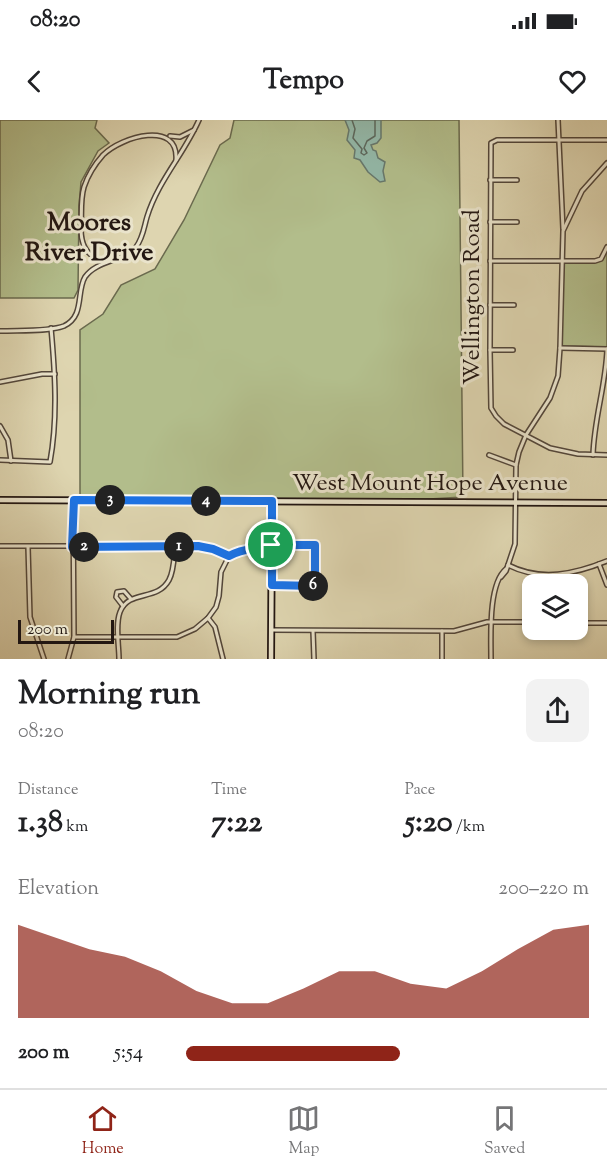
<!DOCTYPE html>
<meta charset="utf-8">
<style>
:root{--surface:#fff;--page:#f2f2f2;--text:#202124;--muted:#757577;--line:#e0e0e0;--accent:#8f2418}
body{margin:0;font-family:"Sorts Mill Goudy",serif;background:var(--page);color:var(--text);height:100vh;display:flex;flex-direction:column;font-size:22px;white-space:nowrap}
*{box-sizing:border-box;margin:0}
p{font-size:20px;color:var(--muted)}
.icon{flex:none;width:33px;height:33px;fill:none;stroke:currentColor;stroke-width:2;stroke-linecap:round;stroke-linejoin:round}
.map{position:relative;height:539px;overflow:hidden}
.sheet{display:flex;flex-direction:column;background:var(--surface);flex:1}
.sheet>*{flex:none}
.fabs{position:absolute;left:522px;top:454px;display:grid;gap:12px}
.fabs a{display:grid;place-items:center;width:66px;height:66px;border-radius:12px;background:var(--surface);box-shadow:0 3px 9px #0003;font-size:30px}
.scale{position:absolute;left:18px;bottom:15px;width:96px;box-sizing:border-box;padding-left:6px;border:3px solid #231712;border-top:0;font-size:16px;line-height:21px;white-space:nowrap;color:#231712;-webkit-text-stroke:4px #eae4cc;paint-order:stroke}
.pin{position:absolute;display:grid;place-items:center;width:51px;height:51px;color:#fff;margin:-26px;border:3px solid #fff;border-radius:50%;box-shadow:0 2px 6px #0007}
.km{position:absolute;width:30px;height:30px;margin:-15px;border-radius:50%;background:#222;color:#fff;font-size:16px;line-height:30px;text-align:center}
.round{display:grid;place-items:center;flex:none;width:63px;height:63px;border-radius:12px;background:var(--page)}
.summary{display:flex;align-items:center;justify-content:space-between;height:102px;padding:0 18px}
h1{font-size:33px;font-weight:700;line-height:45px}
.stats{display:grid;grid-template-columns:repeat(3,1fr);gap:9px;height:102px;padding:6px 18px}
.stats div{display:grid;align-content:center}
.stats b{font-size:30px;font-weight:700}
.stats small{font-size:16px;font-weight:400}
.stats p{font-size:16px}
.chart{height:168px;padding:12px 18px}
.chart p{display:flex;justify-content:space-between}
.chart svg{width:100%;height:108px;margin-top:6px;fill:var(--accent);opacity:.7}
ul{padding:0 18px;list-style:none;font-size:20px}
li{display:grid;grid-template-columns:96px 72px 1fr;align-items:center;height:45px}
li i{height:15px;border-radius:8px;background:var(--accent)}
.status{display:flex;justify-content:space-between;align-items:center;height:42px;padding:0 30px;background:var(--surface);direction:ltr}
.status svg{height:16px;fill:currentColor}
header{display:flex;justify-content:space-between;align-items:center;height:78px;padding:0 18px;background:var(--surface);font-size:27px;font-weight:700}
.tabs{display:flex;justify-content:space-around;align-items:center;height:84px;border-top:2px solid var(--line);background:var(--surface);font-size:16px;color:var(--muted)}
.tabs a{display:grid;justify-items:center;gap:3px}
.tabs .selected{color:var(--accent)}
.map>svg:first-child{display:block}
.green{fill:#b2bd8b;stroke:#6a6a4e;stroke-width:1.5}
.water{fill:#93b9aa;stroke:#66786d;stroke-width:1.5}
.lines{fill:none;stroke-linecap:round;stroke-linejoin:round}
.shore{stroke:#5b685e;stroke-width:1.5}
.street-casing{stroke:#52463a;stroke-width:6}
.secondary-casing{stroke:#231712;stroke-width:8}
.street{stroke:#eae4cc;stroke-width:3}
.secondary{stroke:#eae4cc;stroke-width:4.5}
.route-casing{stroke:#fff;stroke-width:12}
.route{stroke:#1a73e8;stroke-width:8}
.labels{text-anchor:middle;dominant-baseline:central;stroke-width:6;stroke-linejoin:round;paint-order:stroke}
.street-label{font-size:24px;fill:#231712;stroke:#eae4cc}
.neighbourhood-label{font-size:26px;font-weight:bold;fill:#231712;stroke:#eae4cc}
</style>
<div class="status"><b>08:20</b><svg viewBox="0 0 49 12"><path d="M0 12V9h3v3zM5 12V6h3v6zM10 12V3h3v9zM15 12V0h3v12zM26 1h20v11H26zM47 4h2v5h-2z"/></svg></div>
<header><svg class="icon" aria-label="back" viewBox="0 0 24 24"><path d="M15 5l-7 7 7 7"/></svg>Tempo<svg class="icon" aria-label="heart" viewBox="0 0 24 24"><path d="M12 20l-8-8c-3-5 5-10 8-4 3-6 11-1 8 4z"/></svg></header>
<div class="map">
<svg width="607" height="539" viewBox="0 0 607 539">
<rect width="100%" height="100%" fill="#ded5b0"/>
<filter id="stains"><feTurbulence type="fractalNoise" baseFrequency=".00333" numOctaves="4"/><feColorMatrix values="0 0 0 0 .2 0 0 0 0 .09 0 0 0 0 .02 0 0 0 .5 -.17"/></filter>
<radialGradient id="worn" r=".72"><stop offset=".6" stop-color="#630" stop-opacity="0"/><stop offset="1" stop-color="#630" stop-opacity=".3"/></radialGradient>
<g class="green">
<polygon points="0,0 97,0 95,8 109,23 98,31 81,62 79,86 78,170 74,178 0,178"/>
<polygon points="234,0 459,0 463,377 379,382 80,380 80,210 103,194 121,165 155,149 184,100 220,25 230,18"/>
<polygon points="607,131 607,227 561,226 564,143 601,139"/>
</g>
<polygon class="water" points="345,0 381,0 381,18 377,23 371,25 373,30 376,31 378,38 385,42 383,51 385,61 380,62 368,52 360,40 354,38 355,30 347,20 349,10"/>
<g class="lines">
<polyline class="shore" points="352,0 355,9 353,18 362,29 361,33 364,35 367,33 364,28 367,21 375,16 375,0"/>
<defs>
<g id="street">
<polyline points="558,0 563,109"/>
<polyline points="170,16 180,17 194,10"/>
<polyline points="607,20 497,20 491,23 490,230 491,288 496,296 504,304 550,328 578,334 607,335"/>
<polyline points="490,60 517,60"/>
<polyline points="490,102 517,102"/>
<path d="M107 141C88 139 81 126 81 109 82 95 80 80 84 67 88 55 95 44 103 35 122 16 179 0 176 40"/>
<polyline points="490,141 595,141 601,139 607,127"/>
<polyline points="490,185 514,185"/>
<path d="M0 211C18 210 48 212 64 206 85 196 76 172 85 157 97 140 122 142 136 127 143 118 144 107 147 97 158 61 184 34 199 0"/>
<polyline points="560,228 607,229"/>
<polyline points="490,230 513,230"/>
<polyline points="0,262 42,254 55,254"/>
<polyline points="0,306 8,320 11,341"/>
<polyline points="489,335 516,345"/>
<path d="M593 335C594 298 606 265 607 229"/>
<path d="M0 340 50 342C58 298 55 252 51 208"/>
<path d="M0 426H198L213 430 229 436C255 422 287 425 315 425V466L271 465"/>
<polyline points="28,427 30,497 44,539"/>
<polyline points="599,444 607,465"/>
<path d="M508 445C541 462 575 454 607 441"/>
<polyline points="501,457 506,451 515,424 516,345 519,332 526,315 550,278 558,256 560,228 563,111 582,71 607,43"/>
<polyline points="123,486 116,477 117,472 124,471 131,479"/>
<polyline points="208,498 215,507 223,539"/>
<polyline points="578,503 607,503"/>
<polyline points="271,510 454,511 487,502 532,502"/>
<polyline points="313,511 314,539"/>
<polyline points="74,517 177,517 195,509 208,498 216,487 219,476 221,452 229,436"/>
<polyline points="68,539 74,517 73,380"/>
<path d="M119 539C119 525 115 505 120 492 129 469 157 482 169 460 174 451 174 437 175 427"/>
<polyline points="442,539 442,511"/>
<path d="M491 539C491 516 488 464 506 449"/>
</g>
<g id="secondary">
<polyline points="0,380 607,383"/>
<polyline points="271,539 272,381"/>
</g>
</defs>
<use href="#street" class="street-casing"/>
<use href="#secondary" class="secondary-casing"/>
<use href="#street" class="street"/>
<use href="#secondary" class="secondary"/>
</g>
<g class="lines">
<defs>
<path id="route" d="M271 425C256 429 243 428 229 436L213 429 198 426 72 427 74 380 272 381V465L315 466V425H271"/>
</defs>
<use href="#route" class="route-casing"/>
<use href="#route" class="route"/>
</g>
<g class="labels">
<g class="street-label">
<text transform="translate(473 177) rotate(-90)">Wellington Road</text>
<text x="430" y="364">West Mount Hope Avenue</text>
</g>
<g class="neighbourhood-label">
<text x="89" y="103">Moores<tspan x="89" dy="30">River Drive</tspan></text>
</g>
</g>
<rect width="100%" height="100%" filter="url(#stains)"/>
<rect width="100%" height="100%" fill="url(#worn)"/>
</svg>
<div class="fabs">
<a><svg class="icon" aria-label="layers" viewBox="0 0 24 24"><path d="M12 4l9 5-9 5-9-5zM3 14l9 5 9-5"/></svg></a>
</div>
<div class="scale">200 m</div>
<div class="pin" style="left:271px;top:425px;background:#1e9e55"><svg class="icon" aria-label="arrive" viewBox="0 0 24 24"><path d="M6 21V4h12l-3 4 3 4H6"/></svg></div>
<b class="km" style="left:179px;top:427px">1</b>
<b class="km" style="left:84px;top:427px">2</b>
<b class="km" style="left:110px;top:380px">3</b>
<b class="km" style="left:206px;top:381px">4</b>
<b class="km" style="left:313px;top:466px">6</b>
</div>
<section class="sheet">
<div class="summary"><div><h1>Morning run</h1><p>08:20</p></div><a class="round"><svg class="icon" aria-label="share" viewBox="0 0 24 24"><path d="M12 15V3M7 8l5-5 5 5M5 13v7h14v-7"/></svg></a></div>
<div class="stats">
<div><p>Distance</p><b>1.38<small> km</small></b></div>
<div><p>Time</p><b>7:22</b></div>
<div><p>Pace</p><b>5:20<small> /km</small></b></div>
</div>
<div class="chart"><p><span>Elevation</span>200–220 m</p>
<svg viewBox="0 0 160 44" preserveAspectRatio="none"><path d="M0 44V6L10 11L20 16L30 19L40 25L50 33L60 38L70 38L80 32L90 25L100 25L110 30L120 32L130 25L140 16L150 8L160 6V44z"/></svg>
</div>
<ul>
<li><b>200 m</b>5:54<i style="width:53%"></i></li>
</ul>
</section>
<nav class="tabs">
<a class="selected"><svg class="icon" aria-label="home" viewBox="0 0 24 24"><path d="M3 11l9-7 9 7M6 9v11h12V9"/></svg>Home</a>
<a><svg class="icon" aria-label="map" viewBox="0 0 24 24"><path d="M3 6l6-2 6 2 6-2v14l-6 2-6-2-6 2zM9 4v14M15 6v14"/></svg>Map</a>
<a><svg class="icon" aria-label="saved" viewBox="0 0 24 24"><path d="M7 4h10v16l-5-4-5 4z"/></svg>Saved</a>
</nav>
